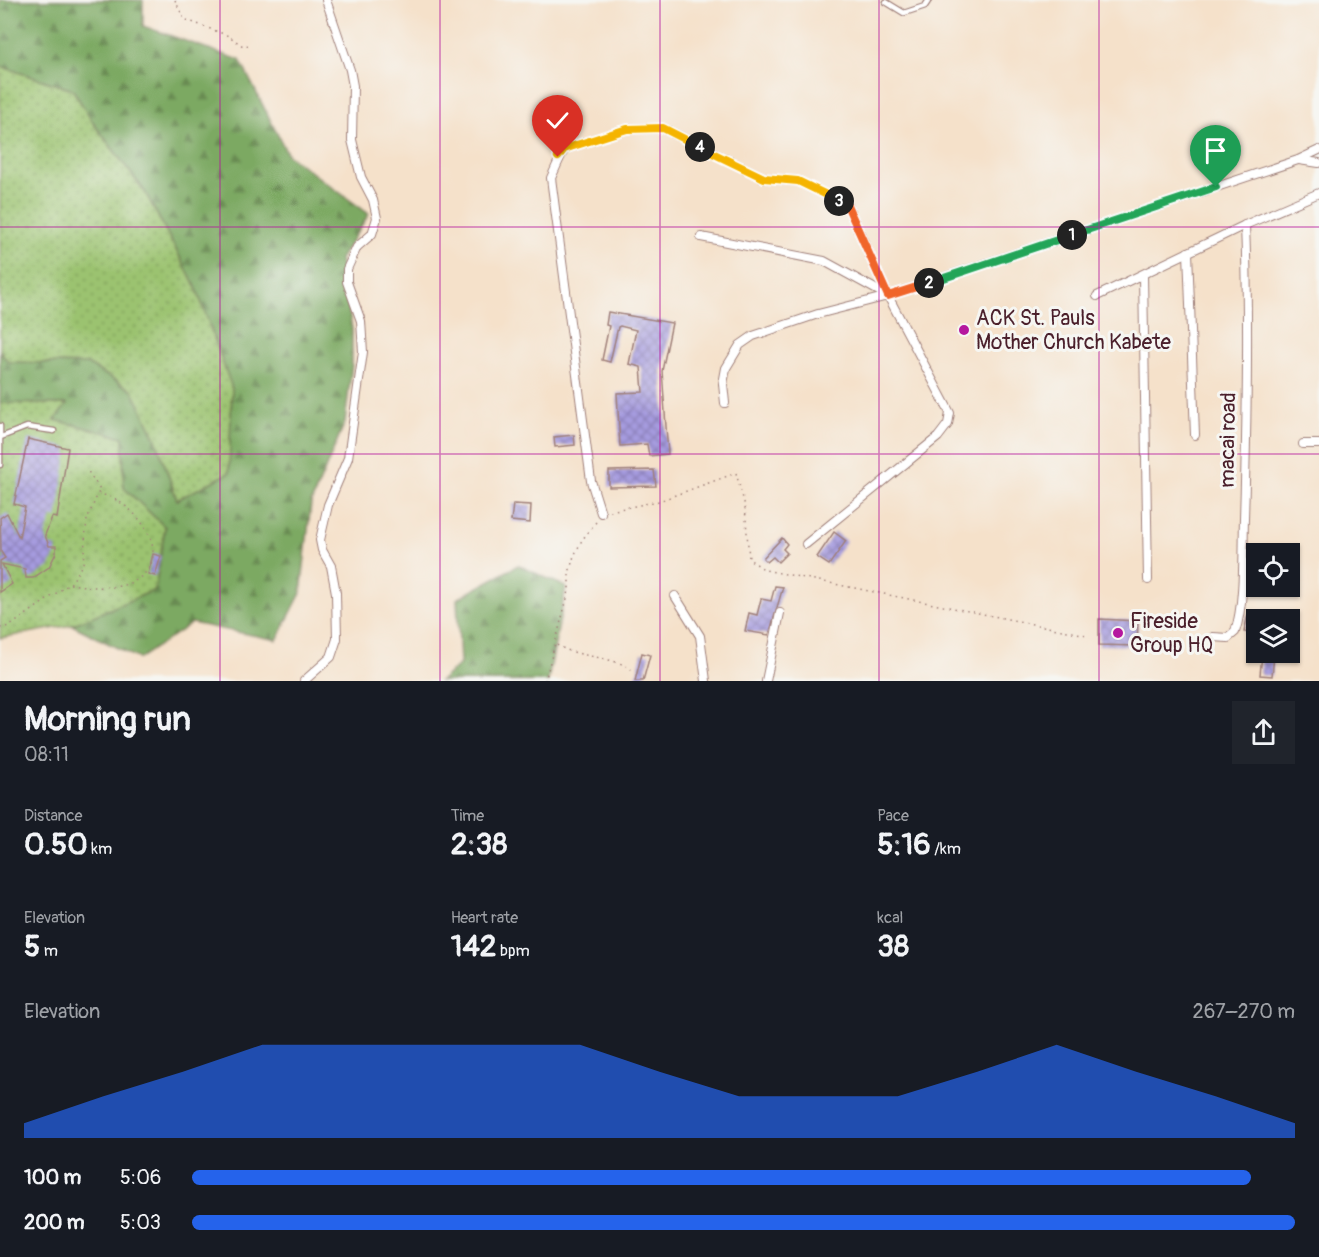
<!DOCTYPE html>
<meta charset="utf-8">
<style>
:root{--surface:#171b24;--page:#20242c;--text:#f1f3f6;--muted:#9ea1a6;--accent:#2563eb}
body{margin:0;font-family:Pangolin,sans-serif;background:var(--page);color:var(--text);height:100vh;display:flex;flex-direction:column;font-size:22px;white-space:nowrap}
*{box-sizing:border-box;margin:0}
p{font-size:20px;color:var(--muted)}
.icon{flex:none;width:33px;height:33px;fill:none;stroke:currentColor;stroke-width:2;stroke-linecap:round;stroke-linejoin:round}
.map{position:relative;height:681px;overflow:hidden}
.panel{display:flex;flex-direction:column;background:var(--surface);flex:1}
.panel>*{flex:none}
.controls{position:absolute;left:1246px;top:543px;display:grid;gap:12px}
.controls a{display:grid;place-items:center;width:54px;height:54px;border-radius:0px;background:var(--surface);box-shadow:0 2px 4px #0004;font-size:30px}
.pin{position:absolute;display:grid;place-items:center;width:51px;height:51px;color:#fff;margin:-62px -26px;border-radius:50% 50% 50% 0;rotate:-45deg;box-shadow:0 0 6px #0007}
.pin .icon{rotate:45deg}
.km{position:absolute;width:30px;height:30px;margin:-15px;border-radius:50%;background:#222;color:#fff;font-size:16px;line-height:30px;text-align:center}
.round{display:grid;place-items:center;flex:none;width:63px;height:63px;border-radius:0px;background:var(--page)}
.head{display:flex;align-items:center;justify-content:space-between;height:102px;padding:0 24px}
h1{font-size:33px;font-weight:800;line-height:45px}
.figures{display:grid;grid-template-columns:repeat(3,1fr);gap:9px;height:102px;padding:6px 24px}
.figures div{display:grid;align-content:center}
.figures b{font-size:30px;font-weight:800}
.figures small{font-size:16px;font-weight:400}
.figures p{font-size:16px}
.chart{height:168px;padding:12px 24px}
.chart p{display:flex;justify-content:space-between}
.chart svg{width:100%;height:108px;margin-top:6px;fill:var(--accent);opacity:.7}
ul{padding:0 24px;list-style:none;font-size:20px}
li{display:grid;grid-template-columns:96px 72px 1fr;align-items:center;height:45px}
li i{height:15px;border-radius:8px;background:var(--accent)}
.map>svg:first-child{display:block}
.grass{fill:url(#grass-dots);stroke:#72714e;stroke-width:1.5}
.forest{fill:url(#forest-firs);stroke:#636446;stroke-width:1.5}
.building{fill:url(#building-cross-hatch)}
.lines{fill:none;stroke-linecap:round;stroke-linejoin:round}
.service-casing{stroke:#a0807a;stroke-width:7}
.minor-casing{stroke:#a0807a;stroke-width:10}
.path{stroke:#a0807a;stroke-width:1.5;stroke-dasharray:1.5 4.5;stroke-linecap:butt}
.service{stroke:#fff;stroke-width:4.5}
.minor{stroke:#fff;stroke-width:8}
.split-1-casing{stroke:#fff;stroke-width:12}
.split-2-casing{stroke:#fff;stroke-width:12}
.split-3-casing{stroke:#fff;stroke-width:12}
.split-4-casing{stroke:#fff;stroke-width:12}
.split-5-casing{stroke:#fff;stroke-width:12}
.split-1{stroke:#22a559;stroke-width:8}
.split-2{stroke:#22a559;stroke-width:8}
.split-3{stroke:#f0652b;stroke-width:8}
.split-4{stroke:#f5b400;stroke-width:8}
.split-5{stroke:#f5b400;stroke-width:8}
.grid{fill:none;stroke:#b5179e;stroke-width:1.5;stroke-opacity:0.55}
.poi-dot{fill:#b5179e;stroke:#f6f6f2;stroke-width:2}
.labels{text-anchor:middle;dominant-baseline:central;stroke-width:6;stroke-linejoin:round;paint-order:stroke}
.poi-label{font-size:21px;fill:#4a1f2b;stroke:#f6f6f2;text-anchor:start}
.street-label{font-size:21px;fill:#4a1f2b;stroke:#f6f6f2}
</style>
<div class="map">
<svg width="1319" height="681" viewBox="0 0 1319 681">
<defs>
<pattern id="grass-dots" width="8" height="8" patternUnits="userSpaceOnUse" patternTransform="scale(1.5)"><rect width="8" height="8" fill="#9bc370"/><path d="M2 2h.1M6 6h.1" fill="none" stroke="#809e5c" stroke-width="1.8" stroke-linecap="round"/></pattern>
<pattern id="forest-firs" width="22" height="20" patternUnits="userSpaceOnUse" patternTransform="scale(1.5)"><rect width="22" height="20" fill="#7ca962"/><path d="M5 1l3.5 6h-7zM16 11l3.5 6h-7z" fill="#688951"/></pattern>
<pattern id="building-cross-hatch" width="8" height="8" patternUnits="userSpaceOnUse" patternTransform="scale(1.5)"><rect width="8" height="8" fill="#a69bdf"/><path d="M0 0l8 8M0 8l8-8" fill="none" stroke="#897eb5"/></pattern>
</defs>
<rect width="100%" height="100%" fill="#f6f6f2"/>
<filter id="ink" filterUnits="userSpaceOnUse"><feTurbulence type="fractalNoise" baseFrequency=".0167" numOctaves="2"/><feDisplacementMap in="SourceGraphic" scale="12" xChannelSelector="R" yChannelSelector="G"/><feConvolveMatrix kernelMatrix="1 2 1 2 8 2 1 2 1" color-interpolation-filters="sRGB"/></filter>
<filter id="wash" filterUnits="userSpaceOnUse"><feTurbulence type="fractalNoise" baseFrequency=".008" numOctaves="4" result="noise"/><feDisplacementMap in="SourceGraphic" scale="24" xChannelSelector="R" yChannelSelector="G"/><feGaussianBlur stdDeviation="1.35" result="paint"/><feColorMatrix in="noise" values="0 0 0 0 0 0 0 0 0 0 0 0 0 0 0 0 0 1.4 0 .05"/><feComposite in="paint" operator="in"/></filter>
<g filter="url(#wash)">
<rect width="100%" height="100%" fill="#f5e1ca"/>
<g class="grass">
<polygon points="0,66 73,90 94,124 145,192 196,287 232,388 229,473 177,500 155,437 132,390 87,364 8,362 0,351"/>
<polygon points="0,403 68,404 56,420 123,437 124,488 165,527 155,590 72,625 0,638"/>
</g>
<g class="forest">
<polygon points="0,0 143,0 143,26 240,60 288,155 369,214 340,259 352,329 352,364 345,422 311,503 301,593 277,640 192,623 139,659 72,625 155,590 165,527 124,488 123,437 55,420 67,404 0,403 0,351 8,362 87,364 132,390 155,437 177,500 229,473 232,388 196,287 145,192 94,124 73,90 0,66"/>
<polygon points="518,565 566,587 548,681 440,681 460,664 457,599"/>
</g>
<g id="blocks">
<g class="building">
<polygon points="608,312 672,323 662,371 668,454 649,456 647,444 620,446 617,393 643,392 641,367 629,364 636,330 620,326 618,327 610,362 602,360 609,326 606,325"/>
<polygon points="574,435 575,445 555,447 554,437"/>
<polygon points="28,439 68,448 57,518 52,517 45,535 49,546 56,546 56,553 49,567 33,578 26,578 25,569 2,564 12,584 0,592 0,561 5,558 1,552 0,518 7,513 19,537 25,507 14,504"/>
<polygon points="654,470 656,486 609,487 609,471"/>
<polygon points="513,504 531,505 530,523 511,521"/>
<polygon points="834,532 846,541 829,565 817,557"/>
<polygon points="782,538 787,544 783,549 787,553 778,562 773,557 767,562 763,558"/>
<polygon points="153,554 161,556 155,576 148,574"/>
<polygon points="775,586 783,587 769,635 745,631 749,613 757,615 761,599 771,601"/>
<polygon points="1248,615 1257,617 1257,634 1244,632"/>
<polygon points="1099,619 1138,621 1137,646 1099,645"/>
<polygon points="642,653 650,655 643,681 635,681"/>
<polygon points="1262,654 1274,655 1272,676 1260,675"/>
</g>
</g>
</g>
<g filter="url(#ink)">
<use href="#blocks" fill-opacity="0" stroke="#a0807a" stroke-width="1.5"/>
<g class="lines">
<defs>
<g id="service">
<polyline points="886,2 904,13 925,6 929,0"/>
<polyline points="0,426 0,465"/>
<polyline points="1,437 27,427 54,431"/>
</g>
<g id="minor">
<polyline points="1299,160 1319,163"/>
<polyline points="701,237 824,261 888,296 950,413 948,424 938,437 806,544"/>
<polyline points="1188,252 1195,435"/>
<polyline points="1143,275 1148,580"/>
<polyline points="1097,296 1245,225 1319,193"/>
<polyline points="725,403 723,384 726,368 740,345 753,336 818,314 888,296 1298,160 1319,150"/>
<polyline points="1303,444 1319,444"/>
<polyline points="601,513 591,481 551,178 564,149 627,129 663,128 764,178 798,181 847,205 888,296"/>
<polyline points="675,596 700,636 706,681"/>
<path d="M1213 637 1228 638 1235 632C1245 603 1243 550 1244 518 1247 420 1249 322 1245 225"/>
<polyline points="304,681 331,657 337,639 336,593 331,566 322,550 320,540 328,505 348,458 363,352 361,321 347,282 347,269 357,247 372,234 377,218 373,200 361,177 352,140 353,86 350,70 326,0"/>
<polyline points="766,681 780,613"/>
</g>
</defs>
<use href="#service" class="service-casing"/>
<use href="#minor" class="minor-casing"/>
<g class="path">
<polyline points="175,0 184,19 229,36 243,46 251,45"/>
<polyline points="610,511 659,501 736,473 745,506 749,559 765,570 1087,635"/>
<path d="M70 584C91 587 115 591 134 581 179 558 135 499 99 494"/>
<polyline points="0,628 10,626 72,582 83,563 87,519 100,489 87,470"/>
<path d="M557 645C576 658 618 656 633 671"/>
<polyline points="545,681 569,591 569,573 574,556 582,540 596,522"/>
</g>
<use href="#service" class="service"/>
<use href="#minor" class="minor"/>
</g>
</g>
<g class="lines" filter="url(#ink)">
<defs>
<polyline id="split-1" points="1072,235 1216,187"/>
<polyline id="split-2" points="929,283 1072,235"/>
<polyline id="split-3" points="839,201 847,205 888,296 929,283"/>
<polyline id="split-4" points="700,147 764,178 798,181 839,201"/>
<polyline id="split-5" points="558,157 564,149 627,129 663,128 700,147"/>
</defs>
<use href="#split-1" class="split-1-casing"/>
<use href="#split-2" class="split-2-casing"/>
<use href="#split-3" class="split-3-casing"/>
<use href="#split-4" class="split-4-casing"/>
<use href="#split-5" class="split-5-casing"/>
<use href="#split-1" class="split-1"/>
<use href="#split-2" class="split-2"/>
<use href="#split-3" class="split-3"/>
<use href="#split-4" class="split-4"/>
<use href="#split-5" class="split-5"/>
</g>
<path class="grid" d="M220 0V681M440 0V681M660 0V681M879 0V681M1099 0V681M0 227H1319M0 454H1319"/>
<g class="poi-dot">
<circle cx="964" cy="330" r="6"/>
<circle cx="1118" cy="633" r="6"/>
</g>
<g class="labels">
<g class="poi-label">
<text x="976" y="318">ACK St. Pauls<tspan x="976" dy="24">Mother Church Kabete</tspan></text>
<text x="1130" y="621">Fireside<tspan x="1130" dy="24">Group HQ</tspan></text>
</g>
<g class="street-label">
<text transform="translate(1228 440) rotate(-89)">macai road</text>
</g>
</g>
</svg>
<div class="controls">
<a><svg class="icon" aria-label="locate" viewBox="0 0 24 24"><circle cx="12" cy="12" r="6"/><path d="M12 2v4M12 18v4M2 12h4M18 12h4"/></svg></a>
<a><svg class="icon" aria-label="layers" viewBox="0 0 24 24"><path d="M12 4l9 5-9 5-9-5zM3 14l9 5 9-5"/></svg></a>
</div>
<div class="pin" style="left:1216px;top:187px;background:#1e9e55"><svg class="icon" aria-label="arrive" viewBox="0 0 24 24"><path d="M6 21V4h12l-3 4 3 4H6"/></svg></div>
<div class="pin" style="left:558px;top:157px;background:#d93025"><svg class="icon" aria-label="check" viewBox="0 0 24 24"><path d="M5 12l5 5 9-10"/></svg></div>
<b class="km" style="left:1072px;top:235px">1</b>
<b class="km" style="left:929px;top:283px">2</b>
<b class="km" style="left:839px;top:201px">3</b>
<b class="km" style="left:700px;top:147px">4</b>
</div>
<section class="panel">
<div class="head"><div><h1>Morning run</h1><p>08:11</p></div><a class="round"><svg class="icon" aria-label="share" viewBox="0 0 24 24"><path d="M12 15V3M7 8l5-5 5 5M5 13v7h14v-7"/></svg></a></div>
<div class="figures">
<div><p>Distance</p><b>0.50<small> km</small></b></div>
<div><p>Time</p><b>2:38</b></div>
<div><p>Pace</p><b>5:16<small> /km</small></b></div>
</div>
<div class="figures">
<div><p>Elevation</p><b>5<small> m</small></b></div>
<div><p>Heart rate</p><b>142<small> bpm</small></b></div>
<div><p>kcal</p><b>38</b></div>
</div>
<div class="chart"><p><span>Elevation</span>267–270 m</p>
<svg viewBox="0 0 160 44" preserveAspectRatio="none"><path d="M0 44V38L10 27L20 17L30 6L40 6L50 6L60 6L70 6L80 17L90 27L100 27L110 27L120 17L130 6L140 17L150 27L160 38V44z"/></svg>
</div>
<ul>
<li><b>100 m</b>5:06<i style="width:96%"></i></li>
<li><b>200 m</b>5:03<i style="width:100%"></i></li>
</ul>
</section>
